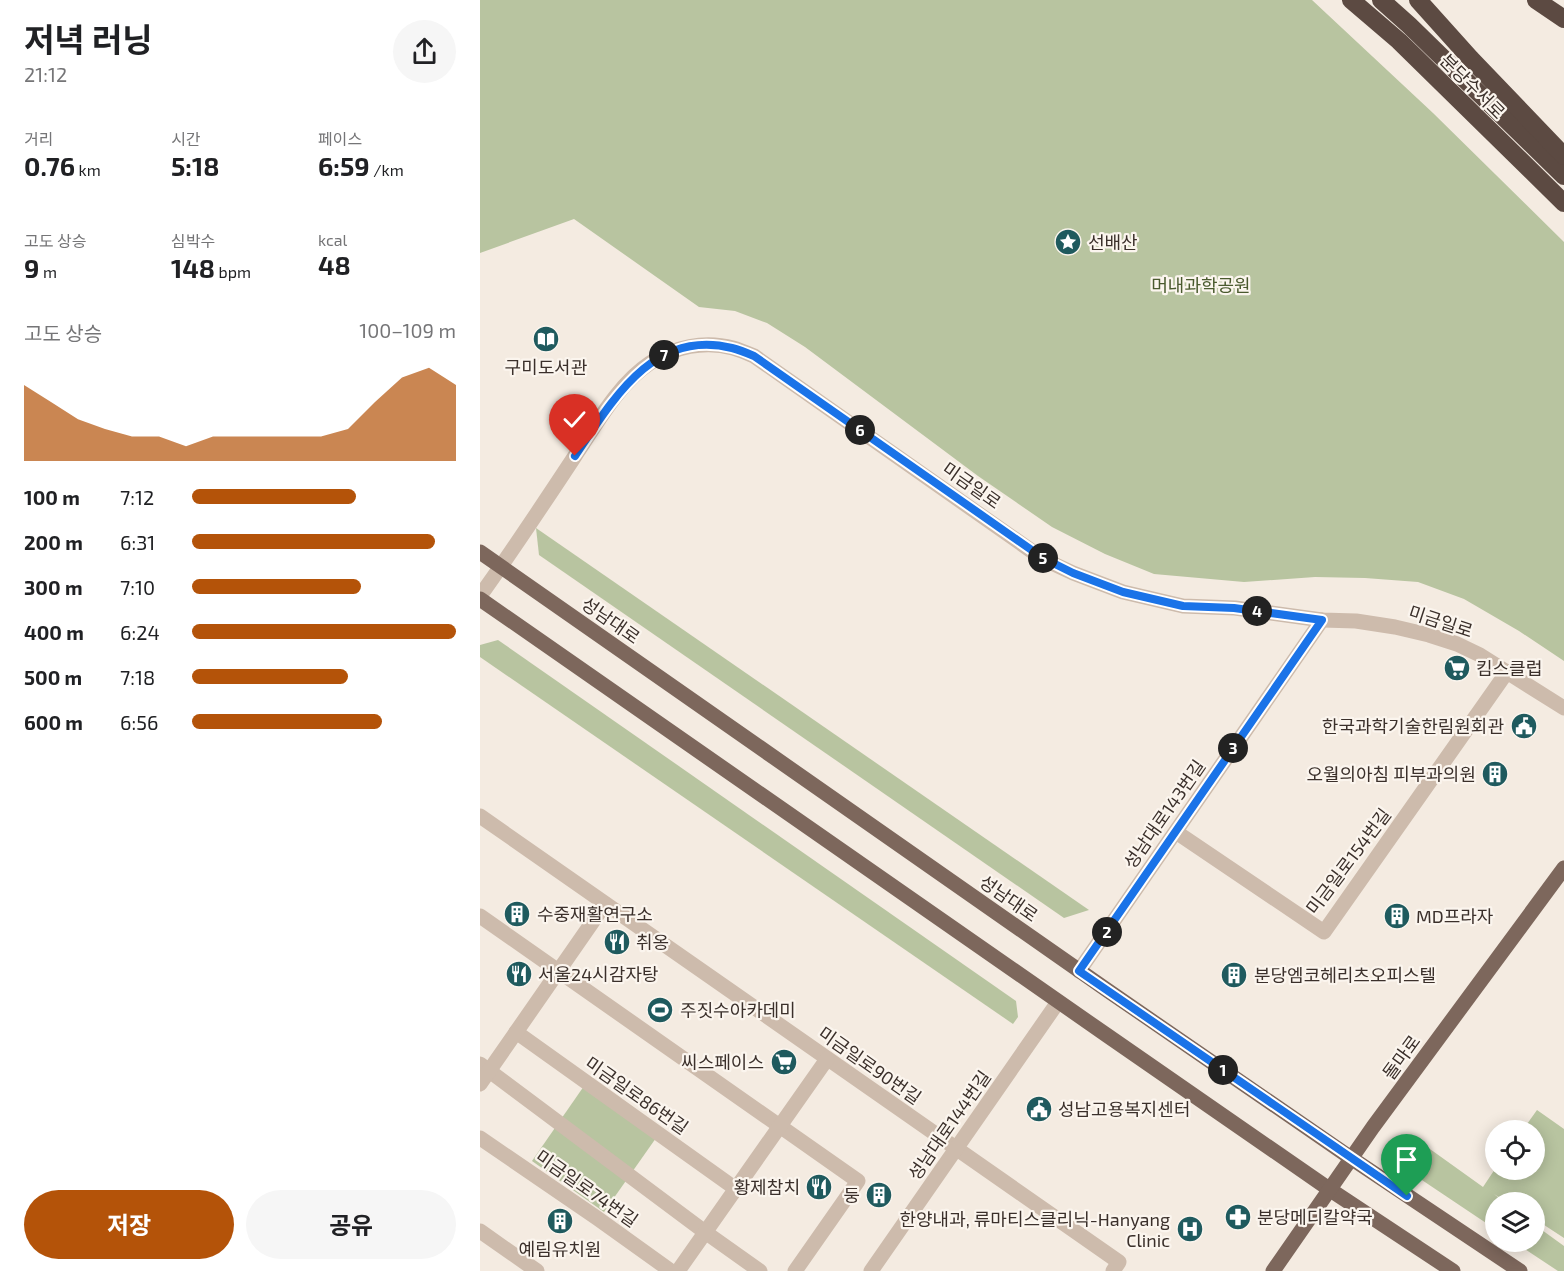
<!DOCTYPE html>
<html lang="ko">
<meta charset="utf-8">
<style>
:root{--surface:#fff;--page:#f6f6f6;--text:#202124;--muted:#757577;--accent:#b45309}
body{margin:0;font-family:"Exo 2","Noto Sans KR",sans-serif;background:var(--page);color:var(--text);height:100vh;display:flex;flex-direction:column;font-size:22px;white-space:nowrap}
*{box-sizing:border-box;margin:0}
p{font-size:20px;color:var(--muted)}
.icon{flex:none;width:33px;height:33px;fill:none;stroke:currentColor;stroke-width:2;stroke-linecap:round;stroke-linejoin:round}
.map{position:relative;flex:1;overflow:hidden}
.side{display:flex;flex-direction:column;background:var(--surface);width:480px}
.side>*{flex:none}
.controls{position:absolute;left:1005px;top:1120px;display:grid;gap:12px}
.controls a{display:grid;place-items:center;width:60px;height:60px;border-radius:50%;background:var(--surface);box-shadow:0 3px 15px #0003;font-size:30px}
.pin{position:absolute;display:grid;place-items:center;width:51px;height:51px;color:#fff;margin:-62px -26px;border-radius:50% 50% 50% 0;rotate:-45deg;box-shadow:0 0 6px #0007}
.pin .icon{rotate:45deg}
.km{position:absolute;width:30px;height:30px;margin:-15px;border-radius:50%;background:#222;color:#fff;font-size:16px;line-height:30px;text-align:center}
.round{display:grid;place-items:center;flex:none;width:63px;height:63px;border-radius:32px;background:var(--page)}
.overview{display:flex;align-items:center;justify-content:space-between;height:102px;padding:0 24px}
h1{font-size:33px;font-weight:700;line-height:45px}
.stats{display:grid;grid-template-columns:repeat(3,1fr);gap:9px;height:102px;padding:6px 24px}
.stats div{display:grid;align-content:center}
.stats b{font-size:26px;font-weight:700}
.stats small{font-size:16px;font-weight:400}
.stats p{font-size:16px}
.chart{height:168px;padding:12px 24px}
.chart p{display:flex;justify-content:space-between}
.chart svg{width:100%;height:108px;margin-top:6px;fill:var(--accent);opacity:.7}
.action{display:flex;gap:12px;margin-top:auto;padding:12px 24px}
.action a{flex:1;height:69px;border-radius:36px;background:var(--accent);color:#fff;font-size:24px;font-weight:700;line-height:69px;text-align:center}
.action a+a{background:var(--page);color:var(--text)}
ul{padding:0 24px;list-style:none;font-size:20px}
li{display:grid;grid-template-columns:96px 72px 1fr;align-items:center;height:45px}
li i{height:15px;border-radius:8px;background:var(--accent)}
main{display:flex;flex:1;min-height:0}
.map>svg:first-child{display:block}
.green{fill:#b8c4a0}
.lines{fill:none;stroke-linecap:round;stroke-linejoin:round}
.minor{stroke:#cdbbac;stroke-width:15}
.major{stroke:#7d675c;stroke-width:15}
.highway{stroke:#5c4a42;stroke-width:18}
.route-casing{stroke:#fff;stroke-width:12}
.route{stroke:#1a73e8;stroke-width:8}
.labels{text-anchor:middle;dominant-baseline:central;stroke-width:4.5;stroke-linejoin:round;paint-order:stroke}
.street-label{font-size:18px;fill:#3b302b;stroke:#fbf5ee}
.poi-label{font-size:18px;fill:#3b302b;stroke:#fbf5ee;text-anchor:start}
.park-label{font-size:18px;fill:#4a5a2e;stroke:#fbf5ee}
</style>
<main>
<section class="side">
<div class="overview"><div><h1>저녁 러닝</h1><p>21:12</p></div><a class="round"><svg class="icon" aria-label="share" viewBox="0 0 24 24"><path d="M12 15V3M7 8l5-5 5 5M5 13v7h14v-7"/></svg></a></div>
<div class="stats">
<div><p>거리</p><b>0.76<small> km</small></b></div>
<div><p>시간</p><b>5:18</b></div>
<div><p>페이스</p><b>6:59<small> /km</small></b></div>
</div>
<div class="stats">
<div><p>고도 상승</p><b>9<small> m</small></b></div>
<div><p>심박수</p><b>148<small> bpm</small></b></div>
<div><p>kcal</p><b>48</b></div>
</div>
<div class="chart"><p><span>고도 상승</span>100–109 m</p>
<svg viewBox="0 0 160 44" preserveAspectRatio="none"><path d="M0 44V13L10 20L20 27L30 31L40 34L50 34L60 38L70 34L80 34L90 34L100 34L110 34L120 31L130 20L140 10L150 6L160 13V44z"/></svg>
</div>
<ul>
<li><b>100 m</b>7:12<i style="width:62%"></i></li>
<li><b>200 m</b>6:31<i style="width:92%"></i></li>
<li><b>300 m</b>7:10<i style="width:64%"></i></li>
<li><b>400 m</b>6:24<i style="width:100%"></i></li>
<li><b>500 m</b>7:18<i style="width:59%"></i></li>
<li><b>600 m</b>6:56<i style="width:72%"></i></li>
</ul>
<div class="action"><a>저장</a><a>공유</a></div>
</section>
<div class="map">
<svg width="1084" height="1271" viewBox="0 0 1084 1271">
<rect width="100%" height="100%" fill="#f4ebe1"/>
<g class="green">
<polygon points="0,0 832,0 953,113 1084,242 1084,661 1039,631 984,599 938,582 885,578 835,577 764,582 674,574 625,554 572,527 498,476 325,347 287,323 255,311 219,307 94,219 0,253"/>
<polygon points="56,528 609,910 584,918 59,555"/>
<polygon points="18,640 536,1001 538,1017 533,1024 0,657 0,645"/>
<polygon points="104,1086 176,1138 124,1212 52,1161"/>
<polygon points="1057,1110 1084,1129 1084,1238 1055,1219 1054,1203 1028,1203 1014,1194 1025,1203 1016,1203 1015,1229 918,1164 936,1139 1003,1187 1015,1169 1054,1170 1054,1131 1042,1131"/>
<polygon points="1055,1225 1084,1246 1084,1271 1078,1271 1034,1242 1054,1242"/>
</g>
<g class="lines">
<g class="minor">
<path d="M0 596C33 550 64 503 95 456 116 425 138 384 170 363 194 347 224 340 253 348 260 350 267 353 274 356L563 559 593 573 643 592 703 606 755 608 842 620 876 621 915 627 949 635 977 644 1000 655 1084 708"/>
<polyline points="0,816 639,1262 633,1271"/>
<polyline points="696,832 844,932 1027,672"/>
<polyline points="0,916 378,1181 315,1271"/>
<polyline points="599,971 842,620"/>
<polyline points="36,1032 256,1189"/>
<polyline points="0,1064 225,1232 280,1271"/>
<polyline points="0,1084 125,904"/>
<polyline points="0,1138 117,1218 191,1271"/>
<polyline points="0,1231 57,1271"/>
<polyline points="198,1271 347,1059"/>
<polyline points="391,1271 578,1002"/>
</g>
<g class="major">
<polyline points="0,552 627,990 871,1158 1040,1271"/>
<polyline points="0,599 628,1036 849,1189 973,1271"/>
<polyline points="793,1271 893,1127 1084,868"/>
</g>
<g class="highway">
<polyline points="871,0 919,41 1084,203"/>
<polyline points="901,0 929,25 1084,176"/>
<polyline points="938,0 991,59 1084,156"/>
<polyline points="1056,0 1084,19"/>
</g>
</g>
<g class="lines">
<defs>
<path id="route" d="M95 456C132 401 173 328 252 348 260 350 267 353 274 356L563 558 593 573 643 592 703 606 754 608 842 620 599 971 927 1196"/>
</defs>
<use href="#route" class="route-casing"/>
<use href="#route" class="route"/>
</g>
<defs>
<symbol id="sight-disc" viewBox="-11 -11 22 22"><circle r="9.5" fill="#1f5a5e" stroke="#fbf5ee"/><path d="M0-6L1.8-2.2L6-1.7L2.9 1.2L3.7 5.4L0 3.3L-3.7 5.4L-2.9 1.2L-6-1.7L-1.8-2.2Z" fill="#fff"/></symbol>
<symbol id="library-disc" viewBox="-11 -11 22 22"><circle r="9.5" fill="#1f5a5e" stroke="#fbf5ee"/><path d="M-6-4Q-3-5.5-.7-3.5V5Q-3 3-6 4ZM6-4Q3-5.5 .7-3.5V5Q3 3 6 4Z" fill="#fff"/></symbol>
<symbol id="supermarket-disc" viewBox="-11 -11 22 22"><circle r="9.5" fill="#1f5a5e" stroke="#fbf5ee"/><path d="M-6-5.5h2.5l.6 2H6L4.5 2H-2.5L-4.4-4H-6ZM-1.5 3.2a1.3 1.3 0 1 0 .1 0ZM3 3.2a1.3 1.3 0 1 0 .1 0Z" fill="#fff"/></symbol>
<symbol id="civic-disc" viewBox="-11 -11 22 22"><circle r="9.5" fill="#1f5a5e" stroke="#fbf5ee"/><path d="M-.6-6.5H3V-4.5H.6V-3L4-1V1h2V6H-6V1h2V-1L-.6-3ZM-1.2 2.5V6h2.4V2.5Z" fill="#fff"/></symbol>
<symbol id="building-disc" viewBox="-11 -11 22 22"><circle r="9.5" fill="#1f5a5e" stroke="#fbf5ee"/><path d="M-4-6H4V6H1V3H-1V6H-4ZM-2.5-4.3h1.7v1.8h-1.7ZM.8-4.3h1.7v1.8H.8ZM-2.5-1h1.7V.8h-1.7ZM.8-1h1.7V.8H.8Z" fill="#fff"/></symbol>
<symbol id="restaurant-disc" viewBox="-11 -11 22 22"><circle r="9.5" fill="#1f5a5e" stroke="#fbf5ee"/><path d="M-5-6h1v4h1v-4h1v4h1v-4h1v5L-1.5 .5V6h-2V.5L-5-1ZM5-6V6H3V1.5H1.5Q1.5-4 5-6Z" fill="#fff"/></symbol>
<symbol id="stadium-disc" viewBox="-11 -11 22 22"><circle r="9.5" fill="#1f5a5e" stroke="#fbf5ee"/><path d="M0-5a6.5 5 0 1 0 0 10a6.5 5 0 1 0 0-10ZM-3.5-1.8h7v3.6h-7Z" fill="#fff"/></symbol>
<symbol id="pharmacy-disc" viewBox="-11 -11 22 22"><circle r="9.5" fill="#1f5a5e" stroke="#fbf5ee"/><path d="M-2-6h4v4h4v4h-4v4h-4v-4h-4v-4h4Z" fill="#fff"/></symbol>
<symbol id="hospital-disc" viewBox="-11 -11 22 22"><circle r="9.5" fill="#1f5a5e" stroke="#fbf5ee"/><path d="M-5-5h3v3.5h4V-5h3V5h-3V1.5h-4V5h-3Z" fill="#fff"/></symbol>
</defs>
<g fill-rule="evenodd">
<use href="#sight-disc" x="573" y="227" width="30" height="30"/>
<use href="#library-disc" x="51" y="324" width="30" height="30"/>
<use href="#supermarket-disc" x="962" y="653" width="30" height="30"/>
<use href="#civic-disc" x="1029" y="711" width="30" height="30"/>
<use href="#building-disc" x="1000" y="759" width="30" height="30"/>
<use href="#building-disc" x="22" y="899" width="30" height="30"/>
<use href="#building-disc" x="902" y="901" width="30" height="30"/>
<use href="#restaurant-disc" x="122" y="927" width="30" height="30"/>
<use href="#restaurant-disc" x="24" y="959" width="30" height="30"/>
<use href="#building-disc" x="739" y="960" width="30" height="30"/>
<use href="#stadium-disc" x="165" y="995" width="30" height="30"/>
<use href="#supermarket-disc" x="289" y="1047" width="30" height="30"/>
<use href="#civic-disc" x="544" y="1094" width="30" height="30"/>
<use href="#restaurant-disc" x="324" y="1172" width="30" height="30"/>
<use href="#building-disc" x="384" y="1180" width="30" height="30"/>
<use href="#pharmacy-disc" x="743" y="1202" width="30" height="30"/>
<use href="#building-disc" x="65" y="1206" width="30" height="30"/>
<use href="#hospital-disc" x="695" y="1214" width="30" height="30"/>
</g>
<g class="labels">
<g class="street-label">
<text transform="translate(993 86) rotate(45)">분당수서로</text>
<text transform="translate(492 485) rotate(35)">미금일로</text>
<text transform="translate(131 620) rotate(35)">성남대로</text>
<text transform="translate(961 621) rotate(18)">미금일로</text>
<text transform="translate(684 814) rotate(-55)">성남대로143번길</text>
<text transform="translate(868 861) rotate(-53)">미금일로154번길</text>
<text transform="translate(529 898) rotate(35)">성남대로</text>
<text transform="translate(921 1057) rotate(-54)">돌마로</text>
<text transform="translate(390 1065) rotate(35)">미금일로90번길</text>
<text transform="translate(157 1095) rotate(35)">미금일로86번길</text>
<text transform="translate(469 1125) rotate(-55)">성남대로144번길</text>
<text transform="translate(107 1188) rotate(35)">미금일로74번길</text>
</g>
<g class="poi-label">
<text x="608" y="242">선배산</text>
<text x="66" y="367" text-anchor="middle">구미도서관</text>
<text x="996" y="668">킴스클럽</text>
<text x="1024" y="726" text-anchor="end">한국과학기술한림원회관</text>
<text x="996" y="774" text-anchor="end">오월의아침 피부과의원</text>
<text x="57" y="914">수중재활연구소</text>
<text x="936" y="916">MD프라자</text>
<text x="156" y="942">취옹</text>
<text x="58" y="974">서울24시감자탕</text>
<text x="774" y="975">분당엠코헤리츠오피스텔</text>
<text x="200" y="1010">주짓수아카데미</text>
<text x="284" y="1062" text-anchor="end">씨스페이스</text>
<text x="578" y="1109">성남고용복지센터</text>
<text x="320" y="1187" text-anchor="end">황제참치</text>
<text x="380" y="1195" text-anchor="end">둥</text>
<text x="777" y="1217">분당메디칼약국</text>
<text x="690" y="1219" text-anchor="end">한양내과, 류마티스클리닉-Hanyang<tspan x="690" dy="21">Clinic</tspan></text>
<text x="80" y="1249" text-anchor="middle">예림유치원</text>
</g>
<g class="park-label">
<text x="721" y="285">머내과학공원</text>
</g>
</g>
</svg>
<div class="controls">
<a><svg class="icon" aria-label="locate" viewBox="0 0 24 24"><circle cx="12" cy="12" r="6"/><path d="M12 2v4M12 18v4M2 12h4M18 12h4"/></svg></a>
<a><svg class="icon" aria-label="layers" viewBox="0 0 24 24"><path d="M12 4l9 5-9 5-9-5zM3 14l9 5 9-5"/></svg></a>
</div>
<div class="pin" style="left:927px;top:1196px;background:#1e9e55"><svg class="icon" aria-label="arrive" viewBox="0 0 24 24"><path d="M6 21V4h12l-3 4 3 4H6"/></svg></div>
<div class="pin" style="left:95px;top:456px;background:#d93025"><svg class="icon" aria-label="check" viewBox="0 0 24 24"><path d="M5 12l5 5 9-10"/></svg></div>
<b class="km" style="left:743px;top:1070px">1</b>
<b class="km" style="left:627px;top:932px">2</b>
<b class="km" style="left:753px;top:748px">3</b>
<b class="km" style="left:777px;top:611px">4</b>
<b class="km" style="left:563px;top:558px">5</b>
<b class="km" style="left:380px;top:430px">6</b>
<b class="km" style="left:184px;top:355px">7</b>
</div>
</main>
